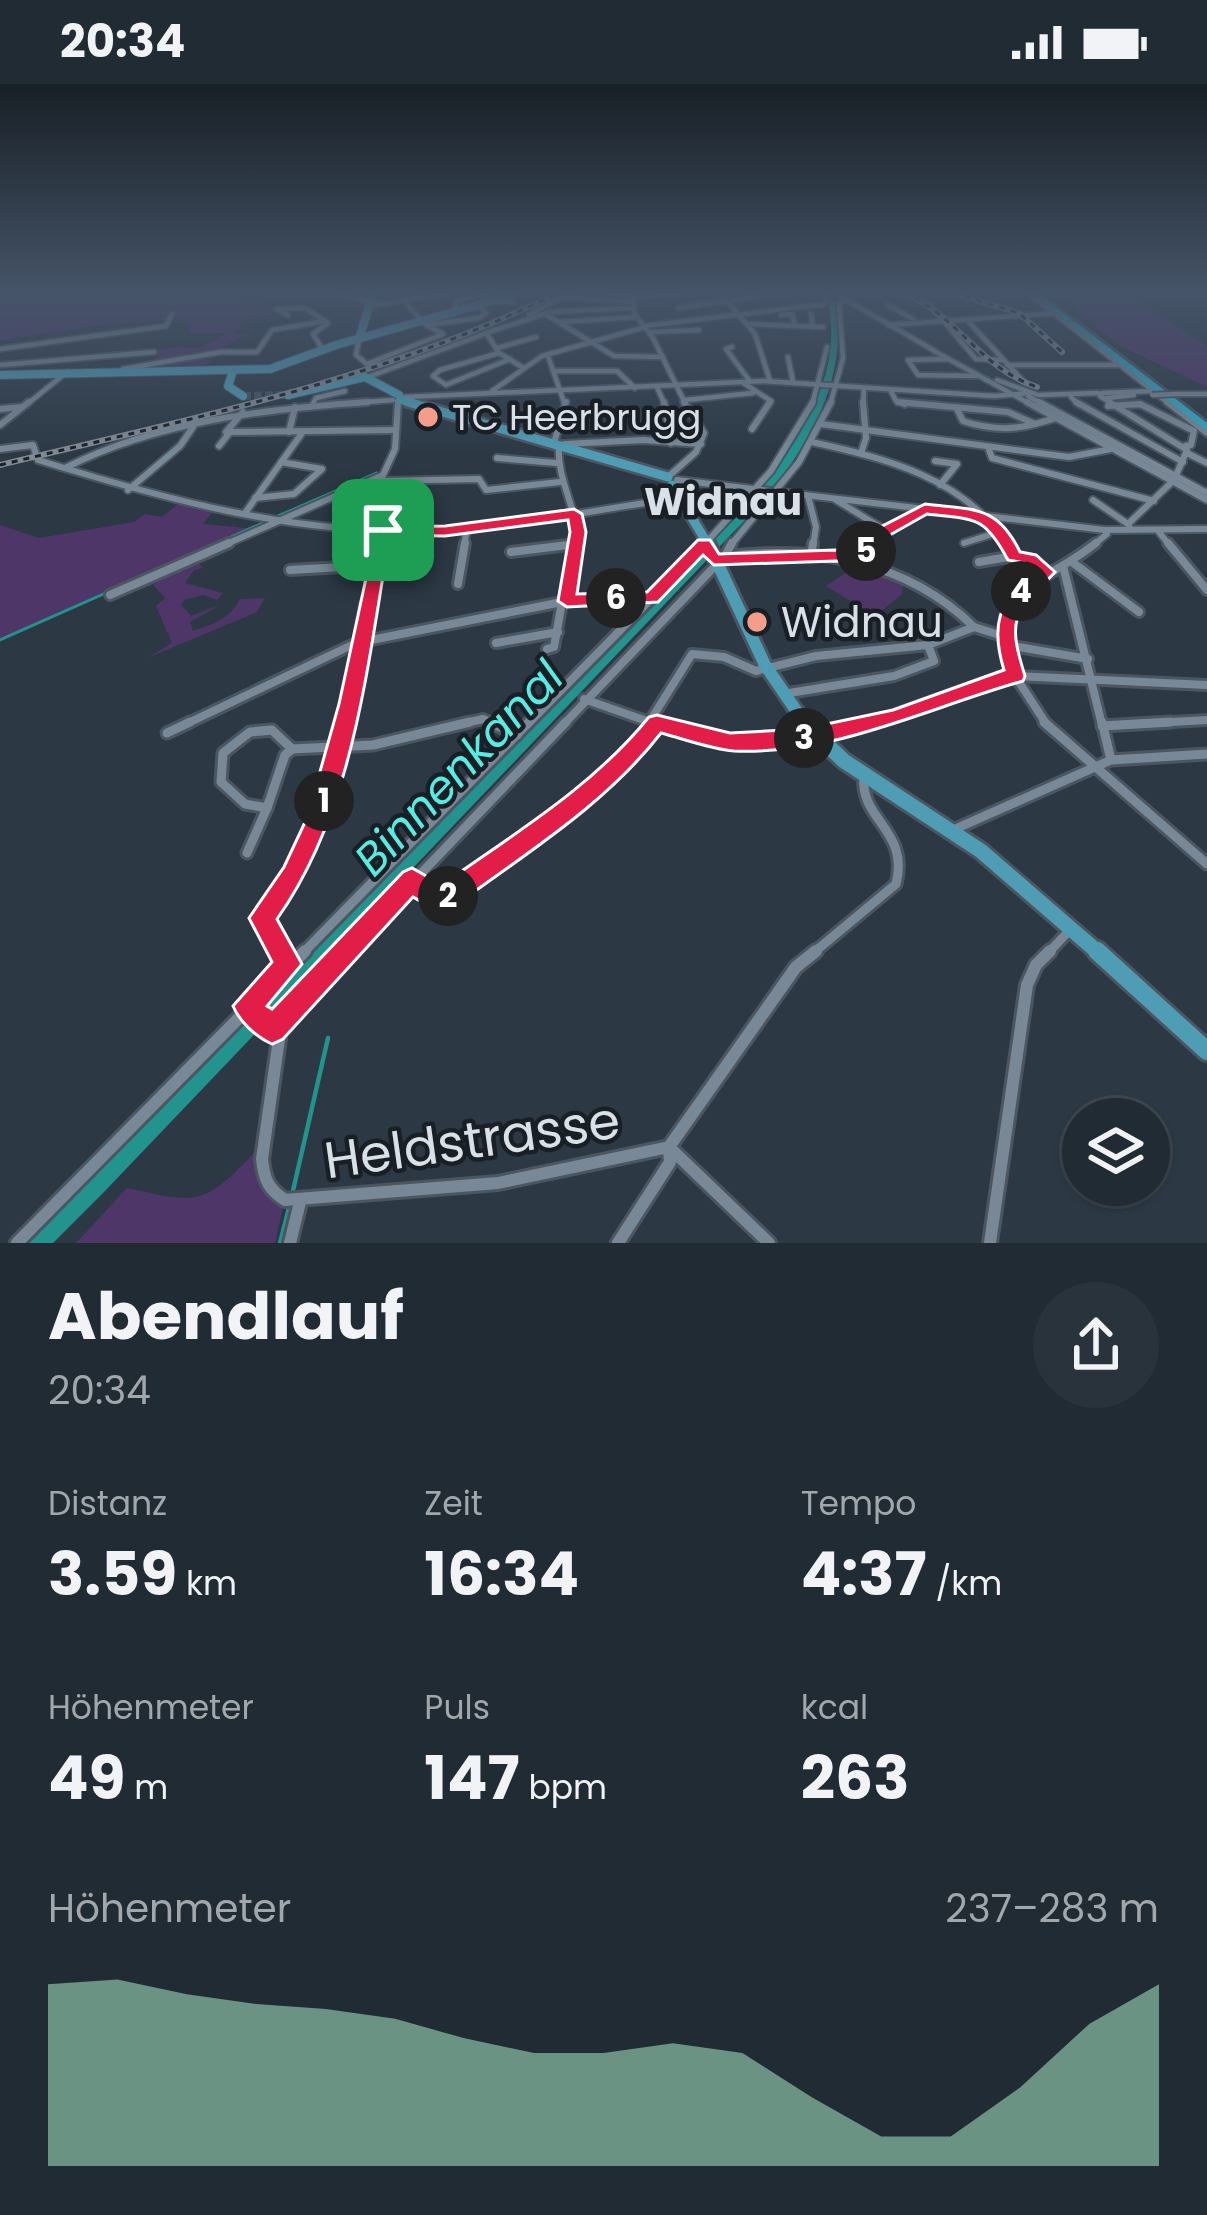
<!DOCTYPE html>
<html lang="de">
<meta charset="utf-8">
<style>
:root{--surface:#212b34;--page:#29333c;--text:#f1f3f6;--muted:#a2a7ac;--line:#3e474f;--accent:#8abfa5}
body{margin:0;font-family:Poppins,sans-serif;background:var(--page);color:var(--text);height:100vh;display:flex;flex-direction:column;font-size:45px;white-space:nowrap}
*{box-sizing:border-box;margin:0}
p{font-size:39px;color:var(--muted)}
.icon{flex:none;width:66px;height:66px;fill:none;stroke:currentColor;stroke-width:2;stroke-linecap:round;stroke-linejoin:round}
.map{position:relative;height:1159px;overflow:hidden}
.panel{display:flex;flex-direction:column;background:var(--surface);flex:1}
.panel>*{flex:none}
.controls{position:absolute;left:1062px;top:1014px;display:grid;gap:24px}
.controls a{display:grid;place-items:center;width:108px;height:108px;border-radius:50%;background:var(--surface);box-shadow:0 3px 9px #0004,0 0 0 3px var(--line);font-size:60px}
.pin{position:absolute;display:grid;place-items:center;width:102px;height:102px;color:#fff;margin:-51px;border-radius:24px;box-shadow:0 6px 18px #0006}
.km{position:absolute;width:60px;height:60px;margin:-30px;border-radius:50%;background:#222;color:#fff;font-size:33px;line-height:60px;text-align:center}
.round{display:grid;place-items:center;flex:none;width:126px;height:126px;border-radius:63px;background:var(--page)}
.headline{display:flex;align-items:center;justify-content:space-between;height:204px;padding:0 48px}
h1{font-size:66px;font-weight:700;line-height:90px}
.stats{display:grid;grid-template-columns:repeat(3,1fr);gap:18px;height:204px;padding:12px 48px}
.stats div{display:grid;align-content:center}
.stats b{font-size:60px;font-weight:700}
.stats small{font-size:33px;font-weight:400}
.stats p{font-size:33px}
.chart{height:336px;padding:24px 48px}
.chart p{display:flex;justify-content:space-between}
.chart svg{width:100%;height:216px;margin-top:12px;fill:var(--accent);opacity:.7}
.status{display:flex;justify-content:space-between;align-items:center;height:84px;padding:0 60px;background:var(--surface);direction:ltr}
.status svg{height:33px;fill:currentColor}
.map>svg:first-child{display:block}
.green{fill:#4f3669}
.water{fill:#22938d}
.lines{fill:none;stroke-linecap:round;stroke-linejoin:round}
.stream-far1{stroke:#22938d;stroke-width:3}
.stream{stroke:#22938d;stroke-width:4.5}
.major-tunnel{stroke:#46525d;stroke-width:8;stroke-dasharray:8 3;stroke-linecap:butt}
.minor-far4-casing{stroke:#4b5660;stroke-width:8}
.minor-far3-casing{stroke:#4b5660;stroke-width:10}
.minor-far2-casing{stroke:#4b5660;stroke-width:14}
.minor-far1-casing{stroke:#4b5660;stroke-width:15}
.minor-casing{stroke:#4b5660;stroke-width:18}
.major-far4-casing{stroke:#4b5660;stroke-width:10}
.major-far3-casing{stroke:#4b5660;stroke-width:14}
.major-far2-casing{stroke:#4b5660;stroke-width:18}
.major-far1-casing{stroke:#4b5660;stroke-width:21}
.major-casing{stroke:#4b5660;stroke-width:24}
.highway-casing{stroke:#4b5660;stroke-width:6}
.minor-far4{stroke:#798896;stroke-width:4.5}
.minor-far3{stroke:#798896;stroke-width:6}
.minor-far2{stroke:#798896;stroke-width:8}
.minor-far1{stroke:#798896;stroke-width:9}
.minor{stroke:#798896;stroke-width:12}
.major-far4{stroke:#4e9db5;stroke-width:8}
.major-far3{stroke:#4e9db5;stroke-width:9}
.major-far2{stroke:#4e9db5;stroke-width:12}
.major-far1{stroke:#4e9db5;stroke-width:15}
.major{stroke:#4e9db5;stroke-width:18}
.highway{fill:#32abc9;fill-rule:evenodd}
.rail-casing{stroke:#7f8a94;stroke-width:6}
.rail{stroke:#191f25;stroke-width:3;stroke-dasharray:6;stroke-linecap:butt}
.minor-bridge-casing{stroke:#4b5660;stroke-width:8;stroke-linecap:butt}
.minor-bridge{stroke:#798896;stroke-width:4.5}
.route{fill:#e11d48;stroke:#fff;stroke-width:3;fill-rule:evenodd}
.poi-dot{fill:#f49d8b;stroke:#191f25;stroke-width:4.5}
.labels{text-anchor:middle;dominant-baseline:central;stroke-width:9;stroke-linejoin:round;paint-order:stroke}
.far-poi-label{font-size:36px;fill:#d8e0e8;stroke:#191f25;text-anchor:start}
.far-quarter-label{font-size:39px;font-weight:bold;fill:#d8e0e8;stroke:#191f25}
.poi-label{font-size:42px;fill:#d8e0e8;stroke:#191f25;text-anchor:start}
.water-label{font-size:45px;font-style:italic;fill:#56ece3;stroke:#191f25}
.near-street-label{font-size:51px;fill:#d8e0e8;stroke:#191f25}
</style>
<div class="status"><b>20:34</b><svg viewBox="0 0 49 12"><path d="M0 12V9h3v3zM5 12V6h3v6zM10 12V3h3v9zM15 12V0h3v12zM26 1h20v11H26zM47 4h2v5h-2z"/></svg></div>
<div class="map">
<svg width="1207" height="1159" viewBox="0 0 1207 1159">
<rect width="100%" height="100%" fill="#2c3945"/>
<g class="green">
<polygon points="0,209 268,209 268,214 240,212 239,216 263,220 275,230 247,234 235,250 249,250 208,270 205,275 212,277 201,283 130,285 155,280 159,266 189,260 180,264 200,264 226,249 191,249 184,236 104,241 0,256"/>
<polygon points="1047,209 1125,209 1207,262 1207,303 1123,263 1078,229 1077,222"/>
<polygon points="178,420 214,426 203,440 256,445 0,556 0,441 39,454 134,438 145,430 162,433"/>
<path d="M196 476 203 484 194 486 185 499 223 509 217 516 203 511 184 516 181 521 191 532 220 521 190 538 193 547C213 540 230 535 240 515L265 514 257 528 147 574 172 559 156 522 165 514 153 501Z"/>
<polygon points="862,478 904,494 902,510 875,532 826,502"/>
<path d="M258 1065 265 1106 283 1123 275 1159H76L127 1104C202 1121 204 1121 258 1065Z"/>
</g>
<path class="water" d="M826 209H832C853 286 813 354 766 414L104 1108 53 1159H29L757 412C802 352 847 285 826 209Z"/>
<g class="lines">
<g class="stream-far1">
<polyline points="656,238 815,219"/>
<polyline points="972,285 1027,315"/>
<polyline points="276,433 377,389"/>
<polyline points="139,494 267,437"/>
<polyline points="0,556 108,508"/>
</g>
<g class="stream">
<polyline points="292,1111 328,954"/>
<polyline points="280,1159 290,1120"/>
</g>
<polyline class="major-tunnel" points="243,312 288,311"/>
<defs>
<g id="minor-far4">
<polyline points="341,209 370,219"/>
<polyline points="609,209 634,211"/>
<polyline points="634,209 634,229 653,254 686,321"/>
<polyline points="1028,209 1171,321"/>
<polyline points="838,211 935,267"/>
<polyline points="634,213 681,209"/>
<polyline points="726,216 755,250 770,297"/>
<polyline points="498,217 513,218"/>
<polyline points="405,218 425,240 443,250"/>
<polyline points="928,219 976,275 1002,276"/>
<polyline points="888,221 913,235"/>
<polyline points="369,222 448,209"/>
<polyline points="678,224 759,212"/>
<polyline points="453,230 457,217 486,209"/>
<polyline points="811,230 813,243"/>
<polyline points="288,231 276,225 305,224 328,239 313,250 323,266"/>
<polyline points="529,231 562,213 633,218"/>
<polyline points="547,231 614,272 663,273"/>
<polyline points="781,231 792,230 795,242"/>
<polyline points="968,237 1025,299"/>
<polyline points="560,238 636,233"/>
<polyline points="750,240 823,243"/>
<polyline points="427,241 479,234 486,229 480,223"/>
<polyline points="888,241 1055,229"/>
<polyline points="644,242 826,220 823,209"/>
<polyline points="651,248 699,246"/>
<polyline points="486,249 550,228 632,224"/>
<polyline points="487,250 499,269 522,283"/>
<polyline points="359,255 356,271 367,280 443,250"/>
<polyline points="732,263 726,265 749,296"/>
<polyline points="497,264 536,253"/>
<polyline points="0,265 166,242 172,230"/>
<polyline points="934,267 1032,321"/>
<polyline points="548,272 565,321"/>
<polyline points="788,273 793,298"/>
<polyline points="947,275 908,276 918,291 977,292"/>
<polyline points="0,281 154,268"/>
<polyline points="1007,281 1119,281"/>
<polyline points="123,285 221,268 257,268 272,246 325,237"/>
<polyline points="440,286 499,269"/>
<polyline points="440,286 433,292 446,301"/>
<polyline points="555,287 617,287 635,304"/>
<polyline points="368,293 484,250"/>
<polyline points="997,296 1038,311 1098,309"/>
<polyline points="742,298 771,317 768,321"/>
<polyline points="448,300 510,275"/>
<polyline points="657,303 665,321"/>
<polyline points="492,307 542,272 645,243"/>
<polyline points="891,307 896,317 905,321"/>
<polyline points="1102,309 1151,307"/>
<polyline points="1176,310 1207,310"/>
<polyline points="1028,312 1044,321"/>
<polyline points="1100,312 1114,321"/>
<polyline points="405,313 764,297 994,312 1029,309"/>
<polyline points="1071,313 1079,321"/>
<polyline points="1107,314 1134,311"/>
<polyline points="685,316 753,309"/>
<polyline points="26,321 67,288"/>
<polyline points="312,321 316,314 345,307"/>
<polyline points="325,321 393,316"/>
<polyline points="398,321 398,316"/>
<polyline points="812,321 827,263"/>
<polyline points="830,321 843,274 839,219 844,217"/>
<polyline points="863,321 864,305"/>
<polyline points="1128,321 1141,321"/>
</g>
<g id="minor-far3">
<polyline points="664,318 671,359"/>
<polyline points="898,318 1008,328 1035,340 1056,334"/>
<polyline points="1027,318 1207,416"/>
<polyline points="1039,318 1207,409"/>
<polyline points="1076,318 1183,378"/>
<polyline points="1109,318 1187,366 1174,396 1128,440 1130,444"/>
<polyline points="1167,318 1207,349"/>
<polyline points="1108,322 1140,320 1194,347 1191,361 1185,362"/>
<polyline points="0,325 22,323"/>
<path d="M957 325 963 337C987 345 1010 347 1035 340"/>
<polyline points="243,328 226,348 396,346"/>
<polyline points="821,340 1069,373 1111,365"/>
<polyline points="0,341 29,318"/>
<polyline points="752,345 770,318"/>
<polyline points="289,348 295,323"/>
<path d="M812 358C884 374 966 394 1008 462"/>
<polyline points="554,359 566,318"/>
<polyline points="565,360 643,356 701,360"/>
<path d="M559 361C556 398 581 429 576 462"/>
<polyline points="219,362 230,348"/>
<polyline points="988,363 992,374 1154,417"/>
<path d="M0 365 33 361 38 376C164 415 292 450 425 447 511 445 595 425 680 414"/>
<polyline points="861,369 866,354 863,318"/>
<polyline points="1187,369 1207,379"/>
<polyline points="497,374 556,379"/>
<polyline points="935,377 957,380 940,401"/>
<path d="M65 384C158 337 265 325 368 318"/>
<polyline points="669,392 696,368 704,349 684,318"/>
<polyline points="677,396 1105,446 1207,445"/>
<polyline points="380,397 479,395 486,406 560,398"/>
<polyline points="128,406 180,362 193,343"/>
<polyline points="808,412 816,443 813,462"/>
<polyline points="255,414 294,410 322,385 281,378"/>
<polyline points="836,416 885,446"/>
<polyline points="1093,416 1128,440"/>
<polyline points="245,429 302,349"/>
<polyline points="1159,448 1170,462"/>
<polyline points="964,459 1002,447"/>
<polyline points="222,462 381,392"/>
<polyline points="383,462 373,413 395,365 398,318"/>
<polyline points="464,462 467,445"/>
<polyline points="563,462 576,460"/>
<polyline points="703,462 771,387 813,318"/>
<polyline points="730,462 799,378 831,318"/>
<polyline points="870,462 873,455 925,425"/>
<polyline points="1092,462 1107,450 1105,446"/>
</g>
<g id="minor-far2">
<polyline points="1006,459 1014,472 1030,475 1046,488"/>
<polyline points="1168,459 1207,506"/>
<polyline points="511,468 576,460"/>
<polyline points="725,472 732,459"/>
<polyline points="811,472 813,459"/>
<path d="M721 473C813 460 907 477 974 543"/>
<polyline points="862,476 871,459"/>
<polyline points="979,478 1014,472"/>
<polyline points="1072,478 1139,528"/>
<polyline points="1063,482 1102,641"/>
<polyline points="290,486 377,481"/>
<polyline points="458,500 465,459"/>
<polyline points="110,511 229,459"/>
<polyline points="567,517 576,459"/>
<polyline points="496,559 558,548"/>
<polyline points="1007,561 1088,575"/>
<polyline points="547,565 554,563 562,518"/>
<polyline points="783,610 894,592 934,577 928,561"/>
<polyline points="584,615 658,641"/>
<polyline points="650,637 692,570 724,573 756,587 816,572 928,561 974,543 1003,552"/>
<polyline points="184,641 356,559 567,517 650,514"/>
<polyline points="344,641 365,521 384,459"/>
<polyline points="457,641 483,635 496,641"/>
<polyline points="527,641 706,459"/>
<polyline points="563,641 717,480"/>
<path d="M865 641 1002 592H1015C987 498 1039 505 1096 459"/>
<polyline points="1047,641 1015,592 1207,601"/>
<polyline points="1119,641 1207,636"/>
</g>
<g id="minor-far1">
<polyline points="489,638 517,651"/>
<path d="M649 638C726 664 798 663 875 638"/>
<polyline points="1044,638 1207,780"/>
<polyline points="1102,638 1111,676"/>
<polyline points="1102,642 1171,638"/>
<polygon points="272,646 292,665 285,671 267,724 245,720 221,698 223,669 250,648"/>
<polyline points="167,649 190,638"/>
<polyline points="292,665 373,661 470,638"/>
<polyline points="953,746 1111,676 1207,670"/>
<polyline points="247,769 267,724"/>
<polyline points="412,796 435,814 447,812 585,711 657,639"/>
<path d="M283 870 262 834C309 766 324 717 344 638"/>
<polyline points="302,870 529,638"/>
<polyline points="344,870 566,638"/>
<path d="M812 870 896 800C910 746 859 736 864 692"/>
<polyline points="1047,870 1069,847"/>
</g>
<g id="minor">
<polyline points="281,867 289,880"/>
<polyline points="247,922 272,945"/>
<path d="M272 945 279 955 262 1075C264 1095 268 1105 285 1116L498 1099 669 1063 796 883 816 867"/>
<polyline points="272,945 347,867"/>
<polyline points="669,1063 769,1159"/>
<polyline points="17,1159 305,867"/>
<polyline points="290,1159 300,1118"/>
<polyline points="618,1159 670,1078 669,1064"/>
<polyline points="990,1159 1027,901 1036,881 1050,867"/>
</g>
<g id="major-far4">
<polyline points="359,255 373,209"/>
<polyline points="233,287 228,302 243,312"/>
<polyline points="0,291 270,285 336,261 520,209"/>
<polyline points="288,311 365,293 399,311"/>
<polyline points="402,316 418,321"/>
</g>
<g id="major-far3">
<polyline points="408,318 668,393"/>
<polyline points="672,401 709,462"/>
</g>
<polyline id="major-far2" points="708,459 765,581 806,641"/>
<polyline id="major-far1" points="803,638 844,677 981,767 1100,870"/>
<polyline id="major" points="1097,867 1207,967"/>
<polygon id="highway" points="1030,209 1038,209 1207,339 1207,347"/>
</defs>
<use href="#minor-far4" class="minor-far4-casing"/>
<use href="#minor-far3" class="minor-far3-casing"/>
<use href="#minor-far2" class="minor-far2-casing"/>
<use href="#minor-far1" class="minor-far1-casing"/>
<use href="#minor" class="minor-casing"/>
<use href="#major-far4" class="major-far4-casing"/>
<use href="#major-far3" class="major-far3-casing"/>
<use href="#major-far2" class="major-far2-casing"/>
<use href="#major-far1" class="major-far1-casing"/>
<use href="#major" class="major-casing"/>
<use href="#highway" class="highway-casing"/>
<use href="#minor-far4" class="minor-far4"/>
<use href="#minor-far3" class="minor-far3"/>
<use href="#minor-far2" class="minor-far2"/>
<use href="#minor-far1" class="minor-far1"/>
<use href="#minor" class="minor"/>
<use href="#major-far4" class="major-far4"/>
<use href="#major-far3" class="major-far3"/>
<use href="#major-far2" class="major-far2"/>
<use href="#major-far1" class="major-far1"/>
<use href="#major" class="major"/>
<use href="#highway" class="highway"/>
<defs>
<g id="rail">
<path d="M904 209C959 232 978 283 1037 303"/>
<polyline points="953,209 1019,229 1062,268"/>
<polyline points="719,210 727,209"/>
<path d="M0 381C190 335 381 296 558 209"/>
</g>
</defs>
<use href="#rail" class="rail-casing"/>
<use href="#rail" class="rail"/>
<defs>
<polyline id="minor-bridge" points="1152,311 1176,310"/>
</defs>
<use href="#minor-bridge" class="minor-bridge-casing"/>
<use href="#minor-bridge" class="minor-bridge"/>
</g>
<linearGradient id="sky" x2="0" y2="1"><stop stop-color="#181f26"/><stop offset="0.56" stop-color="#455468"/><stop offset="1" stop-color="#455468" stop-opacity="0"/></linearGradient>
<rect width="1207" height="371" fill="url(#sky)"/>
<path class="route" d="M925 420C972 426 997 420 1020 468L1036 471 1055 488C1015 530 1006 532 1025 592L1023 597C927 624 836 671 734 667 710 665 684 655 661 649 606 720 528 768 456 821L435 826 413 813 283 955 272 960C256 953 240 938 233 922L272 878 249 834 284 783 307 734 339 620 377 443 445 442 574 425 582 430 586 448 577 510 647 508 698 456H710L719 470 836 466 857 470 869 449ZM927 430C976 436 984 431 1008 476L1025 479 1035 488C997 515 991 544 1004 586L893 626 803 645 730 649 657 631 649 633C592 703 515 749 442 801L412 784 403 788 272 925 267 922 302 880 277 835C355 725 367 580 390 451L445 452 568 436 570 448 558 517 567 523 658 518 703 471 714 481 836 477 868 480 881 456Z"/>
<g class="poi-dot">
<circle cx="428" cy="333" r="12"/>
<circle cx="757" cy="538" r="12"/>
</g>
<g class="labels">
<g class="far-poi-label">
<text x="452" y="333">TC Heerbrugg</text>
</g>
<g class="far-quarter-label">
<text x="723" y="417">Widnau</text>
</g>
<g class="poi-label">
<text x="781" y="538">Widnau</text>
</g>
<g class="water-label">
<text transform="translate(459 684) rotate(-46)">Binnenkanal</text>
</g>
<g class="near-street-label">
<text transform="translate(472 1056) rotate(-8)">Heldstrasse</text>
</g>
</g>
</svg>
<div class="controls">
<a><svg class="icon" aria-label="layers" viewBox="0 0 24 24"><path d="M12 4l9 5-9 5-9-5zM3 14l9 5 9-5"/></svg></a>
</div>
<div class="pin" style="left:383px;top:446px;background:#1e9e55"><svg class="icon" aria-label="arrive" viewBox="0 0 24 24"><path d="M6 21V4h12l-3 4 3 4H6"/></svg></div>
<b class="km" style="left:324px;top:717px">1</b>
<b class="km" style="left:448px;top:812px">2</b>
<b class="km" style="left:804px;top:654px">3</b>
<b class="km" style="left:1021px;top:507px">4</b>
<b class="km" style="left:866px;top:467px">5</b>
<b class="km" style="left:616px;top:514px">6</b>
</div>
<section class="panel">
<div class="headline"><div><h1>Abendlauf</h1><p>20:34</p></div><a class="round"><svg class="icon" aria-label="share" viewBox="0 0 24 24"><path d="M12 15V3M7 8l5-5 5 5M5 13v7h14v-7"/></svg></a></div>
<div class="stats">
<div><p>Distanz</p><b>3.59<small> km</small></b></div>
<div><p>Zeit</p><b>16:34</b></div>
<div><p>Tempo</p><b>4:37<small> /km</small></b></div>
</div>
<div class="stats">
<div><p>Höhenmeter</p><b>49<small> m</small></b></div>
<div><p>Puls</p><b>147<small> bpm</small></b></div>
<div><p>kcal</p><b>263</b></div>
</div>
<div class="chart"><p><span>Höhenmeter</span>237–283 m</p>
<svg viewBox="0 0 160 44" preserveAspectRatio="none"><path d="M0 44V7L10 6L20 9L30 11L40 12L50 14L60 18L70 21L80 21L90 19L100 21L110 30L120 38L130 38L140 28L150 15L160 7V44z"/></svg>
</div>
</section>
